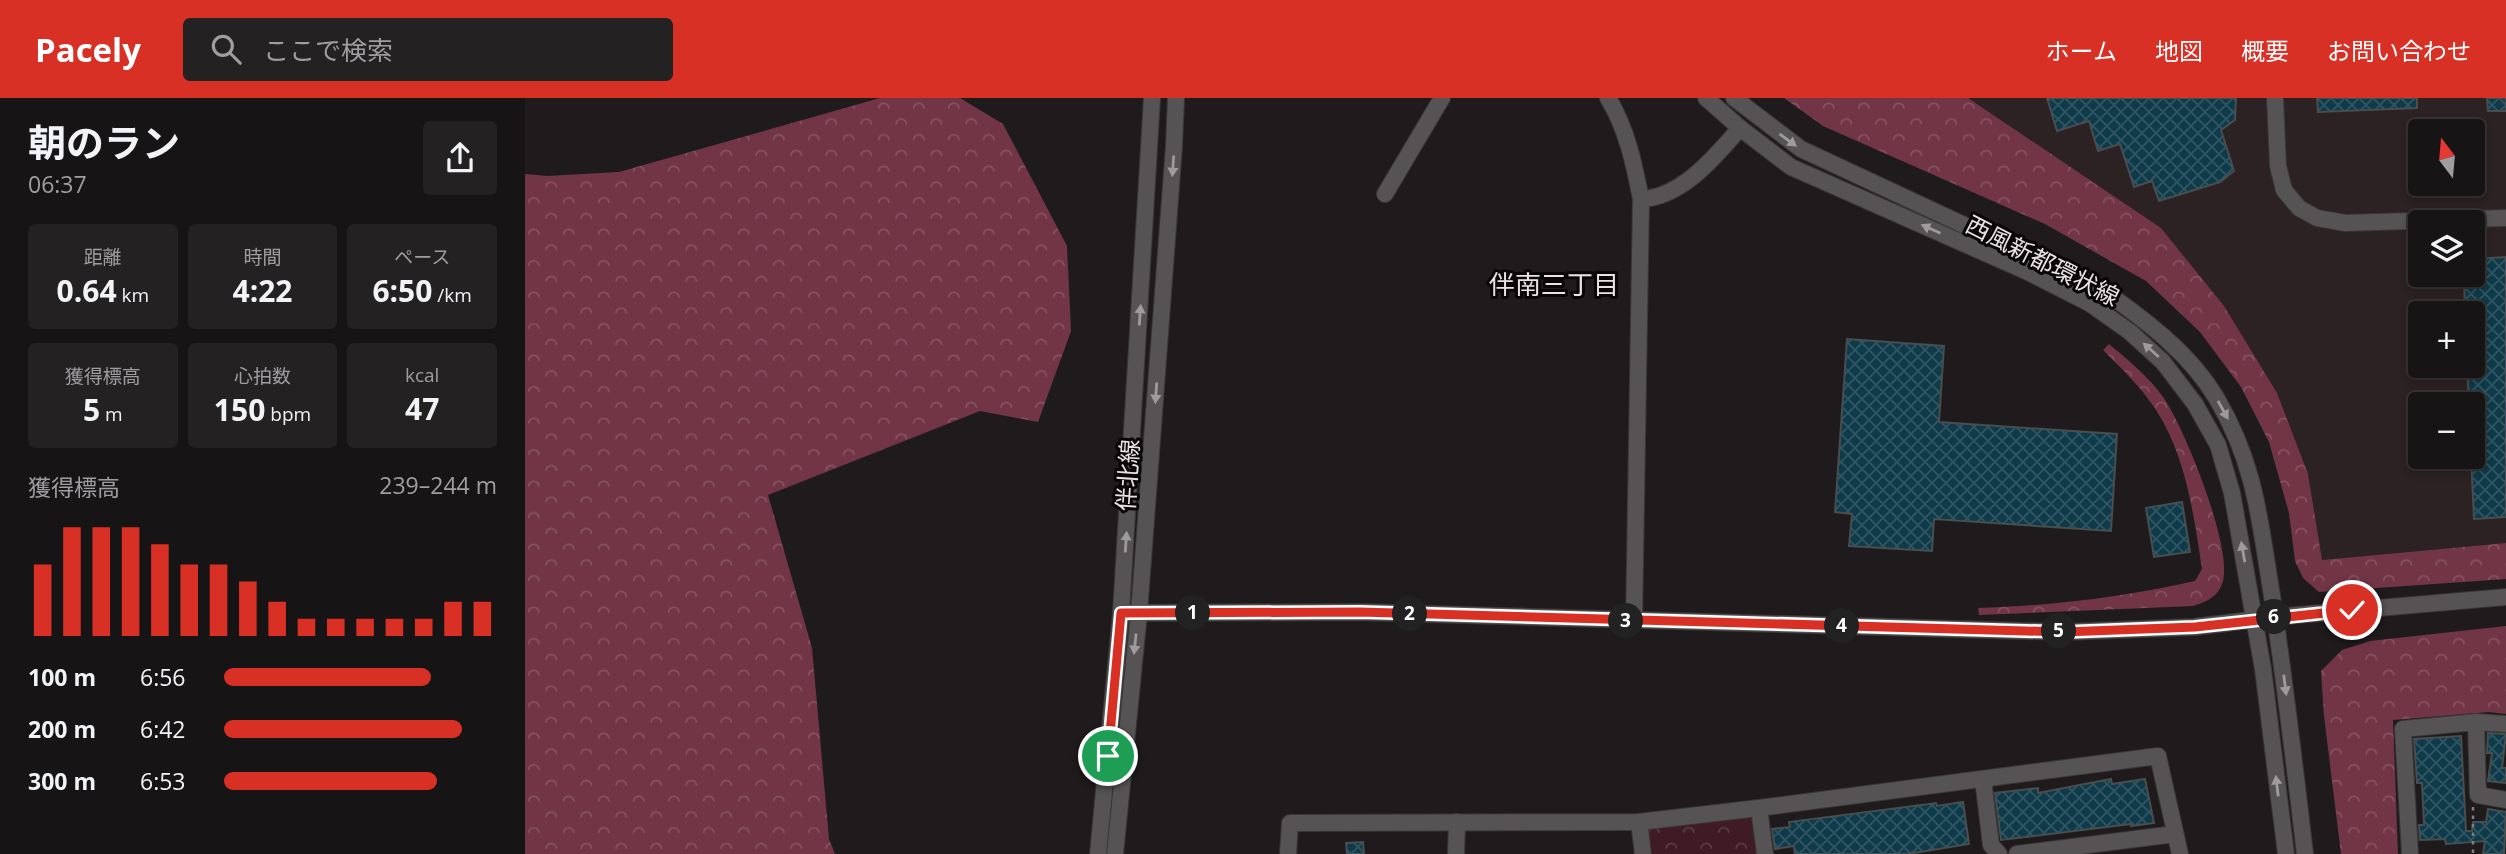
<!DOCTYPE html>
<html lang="ja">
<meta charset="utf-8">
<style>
:root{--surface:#171415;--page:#242122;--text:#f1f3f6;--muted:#9e9ea0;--line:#363334;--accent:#d93025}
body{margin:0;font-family:"Open Sans","Noto Sans JP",sans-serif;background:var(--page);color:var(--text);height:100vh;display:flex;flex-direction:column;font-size:26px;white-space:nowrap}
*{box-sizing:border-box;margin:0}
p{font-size:23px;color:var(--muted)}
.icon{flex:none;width:38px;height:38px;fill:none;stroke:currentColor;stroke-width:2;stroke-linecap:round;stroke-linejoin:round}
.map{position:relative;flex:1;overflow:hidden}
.sheet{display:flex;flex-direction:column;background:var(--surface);width:525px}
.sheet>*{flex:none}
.needle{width:46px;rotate:344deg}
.buttons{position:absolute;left:1883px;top:21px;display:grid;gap:14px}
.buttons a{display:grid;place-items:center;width:77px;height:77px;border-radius:7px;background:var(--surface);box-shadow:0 4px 10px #0003,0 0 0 2px var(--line);font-size:35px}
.pin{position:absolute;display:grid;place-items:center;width:60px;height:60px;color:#fff;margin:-30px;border:4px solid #fff;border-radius:50%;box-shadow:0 2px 7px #0007}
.km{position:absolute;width:35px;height:35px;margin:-18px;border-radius:50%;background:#222;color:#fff;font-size:19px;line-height:35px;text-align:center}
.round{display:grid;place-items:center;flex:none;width:74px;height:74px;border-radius:7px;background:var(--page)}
.head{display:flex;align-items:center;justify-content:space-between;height:119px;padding:0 28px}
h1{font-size:38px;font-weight:700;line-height:52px}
.figures{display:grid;grid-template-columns:repeat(3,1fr);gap:10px;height:119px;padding:7px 28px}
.figures div{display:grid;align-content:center;border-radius:7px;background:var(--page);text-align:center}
.figures b{font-size:30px;font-weight:700}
.figures small{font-size:19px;font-weight:400}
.figures p{font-size:19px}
.chart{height:196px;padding:14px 28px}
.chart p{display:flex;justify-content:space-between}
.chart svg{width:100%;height:126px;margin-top:7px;stroke:var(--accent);stroke-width:6}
ul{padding:0 28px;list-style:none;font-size:23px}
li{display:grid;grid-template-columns:112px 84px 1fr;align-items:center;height:52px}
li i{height:18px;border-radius:9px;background:var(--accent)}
header{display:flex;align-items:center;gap:42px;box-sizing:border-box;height:98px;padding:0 35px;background:var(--accent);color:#fff}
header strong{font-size:33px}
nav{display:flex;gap:38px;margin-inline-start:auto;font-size:24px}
.search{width:490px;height:63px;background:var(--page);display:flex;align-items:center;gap:18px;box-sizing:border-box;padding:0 24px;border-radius:7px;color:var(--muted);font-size:26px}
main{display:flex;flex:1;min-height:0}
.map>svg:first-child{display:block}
.built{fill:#2c2123;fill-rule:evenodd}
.forest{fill:url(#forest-crowns)}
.park{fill:url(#park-crowns)}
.building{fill:url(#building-cross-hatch);stroke:#484d4f;stroke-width:2}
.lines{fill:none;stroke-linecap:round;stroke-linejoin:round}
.minor-casing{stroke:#3b3738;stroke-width:18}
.path{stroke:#827e7f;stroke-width:2.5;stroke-dasharray:3.5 5;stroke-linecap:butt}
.minor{stroke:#555353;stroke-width:16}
.oneway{fill:#9e9b9c}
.route-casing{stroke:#fff;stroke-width:14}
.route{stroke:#d93025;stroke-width:9}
.labels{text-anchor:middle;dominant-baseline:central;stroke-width:6;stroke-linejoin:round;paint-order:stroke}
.street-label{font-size:24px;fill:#e7e3e4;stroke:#080607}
.neighbourhood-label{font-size:26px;fill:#e7e3e4;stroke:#080607}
</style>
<header>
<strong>Pacely</strong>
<div class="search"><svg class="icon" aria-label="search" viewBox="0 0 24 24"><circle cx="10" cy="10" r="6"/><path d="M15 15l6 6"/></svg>ここで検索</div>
<nav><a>ホーム</a><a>地図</a><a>概要</a><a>お問い合わせ</a></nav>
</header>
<main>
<section class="sheet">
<div class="head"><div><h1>朝のラン</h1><p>06:37</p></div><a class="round"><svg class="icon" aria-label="share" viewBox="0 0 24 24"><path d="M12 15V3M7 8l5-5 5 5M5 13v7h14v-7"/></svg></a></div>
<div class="figures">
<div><p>距離</p><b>0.64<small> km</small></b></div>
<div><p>時間</p><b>4:22</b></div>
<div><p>ペース</p><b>6:50<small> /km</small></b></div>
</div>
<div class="figures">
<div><p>獲得標高</p><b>5<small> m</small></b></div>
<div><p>心拍数</p><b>150<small> bpm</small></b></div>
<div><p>kcal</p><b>47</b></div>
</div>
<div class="chart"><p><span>獲得標高</span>239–244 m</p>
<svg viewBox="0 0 160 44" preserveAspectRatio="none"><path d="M5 44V19M15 44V6M25 44V6M35 44V6M45 44V12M55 44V19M65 44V19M75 44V25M85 44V32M95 44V38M105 44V38M115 44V38M125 44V38M135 44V38M145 44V32M155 44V32"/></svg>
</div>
<ul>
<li><b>100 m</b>6:56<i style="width:76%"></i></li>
<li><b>200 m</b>6:42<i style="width:87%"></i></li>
<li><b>300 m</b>6:53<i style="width:78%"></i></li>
</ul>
</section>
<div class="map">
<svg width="1981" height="756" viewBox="0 0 1981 756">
<defs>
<pattern id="forest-crowns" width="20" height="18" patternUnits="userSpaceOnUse" patternTransform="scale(1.75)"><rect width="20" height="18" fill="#723546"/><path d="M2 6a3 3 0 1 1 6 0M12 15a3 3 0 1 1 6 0" fill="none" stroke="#865261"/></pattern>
<pattern id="park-crowns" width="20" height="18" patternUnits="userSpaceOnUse" patternTransform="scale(1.75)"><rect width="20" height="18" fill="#3e1b25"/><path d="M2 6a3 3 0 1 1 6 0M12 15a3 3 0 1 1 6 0" fill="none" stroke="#5a3c44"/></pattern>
<pattern id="building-cross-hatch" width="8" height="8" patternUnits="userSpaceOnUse" patternTransform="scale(1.75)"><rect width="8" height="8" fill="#0e3a49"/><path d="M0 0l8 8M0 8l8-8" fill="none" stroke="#315663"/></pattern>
</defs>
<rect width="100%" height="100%" fill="#1f1b1c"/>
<path class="built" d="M1443 0H1981V445L1796 462 1783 376 1636 130ZM1895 33H1948V86H1895ZM1895 124H1948V177H1895ZM1895 215H1948V268H1895ZM1895 306H1948V359H1895Z"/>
<g class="forest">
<polygon points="355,0 435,0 478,26 542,148 546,233 513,324 455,313 243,397 287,550 304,741 310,756 0,756 0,76 22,78 94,74"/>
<polygon points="1259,0 1443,0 1636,130 1699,208 1752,295 1783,376 1797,462 1981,445 1981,481 1794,494 1778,480 1770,463 1764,415 1744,344 1716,289 1675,234 1621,183 1520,126 1298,28"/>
<path d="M1584 246C1603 262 1623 278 1638 299 1659 328 1710 454 1697 486 1692 500 1680 504 1668 508L1454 517 1453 510C1524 508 1600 499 1670 483L1677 471C1669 418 1661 358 1631 312 1617 290 1597 271 1578 252Z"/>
<polygon points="1981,528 1981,616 1964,614 1868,622 1873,756 1816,756 1799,618 1796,573 1817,552 1845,543"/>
</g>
<polygon class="park" points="1223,718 1231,724 1235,756 1121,756 1119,740 1126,730"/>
<g class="building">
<polygon points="1522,0 1711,0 1710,22 1696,32 1709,73 1695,84 1634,103 1627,83 1609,89 1595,46 1573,53 1564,23 1532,33"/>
<polygon points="1792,0 1892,0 1892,10 1793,14"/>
<polygon points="1962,0 1981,0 1981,13 1963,13"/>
<polygon points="1981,159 1981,419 1949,421 1946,359 1948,306 1944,306 1942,268 1948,268 1948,215 1940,215 1939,177 1948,177 1948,161"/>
<polygon points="1322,241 1419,248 1414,324 1592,336 1586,433 1409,421 1407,453 1324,448 1327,416 1310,414"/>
<polygon points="1657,404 1665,454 1629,459 1621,410"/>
<polygon points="1963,635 1981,636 1977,670 1981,670 1981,685 1963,683 1967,655 1962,655"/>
<polygon points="1936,638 1941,733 1947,733 1948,724 1961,724 1963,711 1981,714 1979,756 1958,756 1960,743 1921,746 1920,741 1895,742 1894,727 1899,727 1897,685 1892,685 1889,641"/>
<polygon points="1586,681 1587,686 1620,681 1629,725 1606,728 1606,726 1476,742 1470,695 1513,690 1513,695"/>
<polygon points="1438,704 1444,746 1383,756 1270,756 1269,748 1250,751 1247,731 1265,729 1264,724 1411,705 1412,708"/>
<polygon points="838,744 839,756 822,756 821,745"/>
</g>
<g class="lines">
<defs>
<g id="minor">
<path d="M1083 0C1102 31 1109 66 1116 101L1109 524"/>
<polyline points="1181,0 1215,30 1266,69 1503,174 1564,205 1605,234 1638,264 1670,306 1693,347 1707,395 1738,571 1761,756"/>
<path d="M1209 0 1276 51 1578 192C1620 222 1665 255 1692 301 1731 367 1735 425 1747 498 1760 584 1770 670 1780 756"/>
<polyline points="1750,0 1753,68 1759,92 1774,110 1792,120 1820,125 1981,120"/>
<polyline points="860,96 917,0"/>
<path d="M1116 101C1156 100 1190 59 1215 30"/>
<polyline points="596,515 835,514 1539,534 1669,529 1750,519 1981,499"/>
<polyline points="1951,624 1953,697 1981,702"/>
<polyline points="1458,681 1466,747 1474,756"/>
<polyline points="1114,724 1118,756"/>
<polyline points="573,756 596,515 627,0"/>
<polyline points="590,756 614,515 649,48 651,0"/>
<polyline points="763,756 765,725 1114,724 1234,710"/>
<polyline points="931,756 932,724"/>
<polyline points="1240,756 1234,710 1633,658 1655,756"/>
<polyline points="1492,756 1650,736"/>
<polyline points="1885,756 1878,631 1951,624 1981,626"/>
</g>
</defs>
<use href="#minor" class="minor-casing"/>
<polyline class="path" points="1948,709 1948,756"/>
<use href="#minor" class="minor"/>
</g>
<defs><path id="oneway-solid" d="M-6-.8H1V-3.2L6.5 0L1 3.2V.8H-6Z" transform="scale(1.75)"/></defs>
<g class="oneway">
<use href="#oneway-solid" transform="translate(1263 42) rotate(36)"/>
<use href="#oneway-solid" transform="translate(648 68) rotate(94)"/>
<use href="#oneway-solid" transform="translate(1406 131) rotate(-156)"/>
<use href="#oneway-solid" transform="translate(615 217) rotate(-86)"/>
<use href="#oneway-solid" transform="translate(1626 252) rotate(-138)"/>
<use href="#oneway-solid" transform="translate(631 295) rotate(94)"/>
<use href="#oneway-solid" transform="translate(1698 312) rotate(61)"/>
<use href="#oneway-solid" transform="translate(601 444) rotate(-86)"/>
<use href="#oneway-solid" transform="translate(1718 454) rotate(-100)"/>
<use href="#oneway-solid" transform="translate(610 546) rotate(96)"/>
<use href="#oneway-solid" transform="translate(1760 587) rotate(83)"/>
<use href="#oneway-solid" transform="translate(1752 688) rotate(-97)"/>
</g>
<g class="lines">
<defs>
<polyline id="route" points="583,658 596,515 835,514 1539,534 1670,529 1827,512"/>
</defs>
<use href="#route" class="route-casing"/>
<use href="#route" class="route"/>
</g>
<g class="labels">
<g class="street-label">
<text transform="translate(1518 162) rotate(27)">西風新都環状線</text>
<text transform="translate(602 377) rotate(-86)">伴北線</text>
</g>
<g class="neighbourhood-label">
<text x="1029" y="186">伴南三丁目</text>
</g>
</g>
</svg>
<div class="buttons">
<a><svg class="needle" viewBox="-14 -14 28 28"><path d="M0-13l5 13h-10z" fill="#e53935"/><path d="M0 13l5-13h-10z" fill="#9e9ea0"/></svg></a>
<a><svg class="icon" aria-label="layers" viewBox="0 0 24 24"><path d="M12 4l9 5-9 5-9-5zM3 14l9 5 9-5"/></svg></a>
<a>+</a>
<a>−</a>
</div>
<div class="pin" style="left:583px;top:658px;background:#1e9e55"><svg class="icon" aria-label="arrive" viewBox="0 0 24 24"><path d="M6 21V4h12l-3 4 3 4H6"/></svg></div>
<div class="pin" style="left:1827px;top:512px;background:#d93025"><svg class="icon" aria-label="check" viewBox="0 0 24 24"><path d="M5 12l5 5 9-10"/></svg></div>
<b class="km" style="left:668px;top:515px">1</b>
<b class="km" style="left:885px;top:516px">2</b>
<b class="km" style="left:1101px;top:523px">3</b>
<b class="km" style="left:1317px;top:528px">4</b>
<b class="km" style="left:1534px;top:533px">5</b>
<b class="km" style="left:1749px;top:519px">6</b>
</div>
</main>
